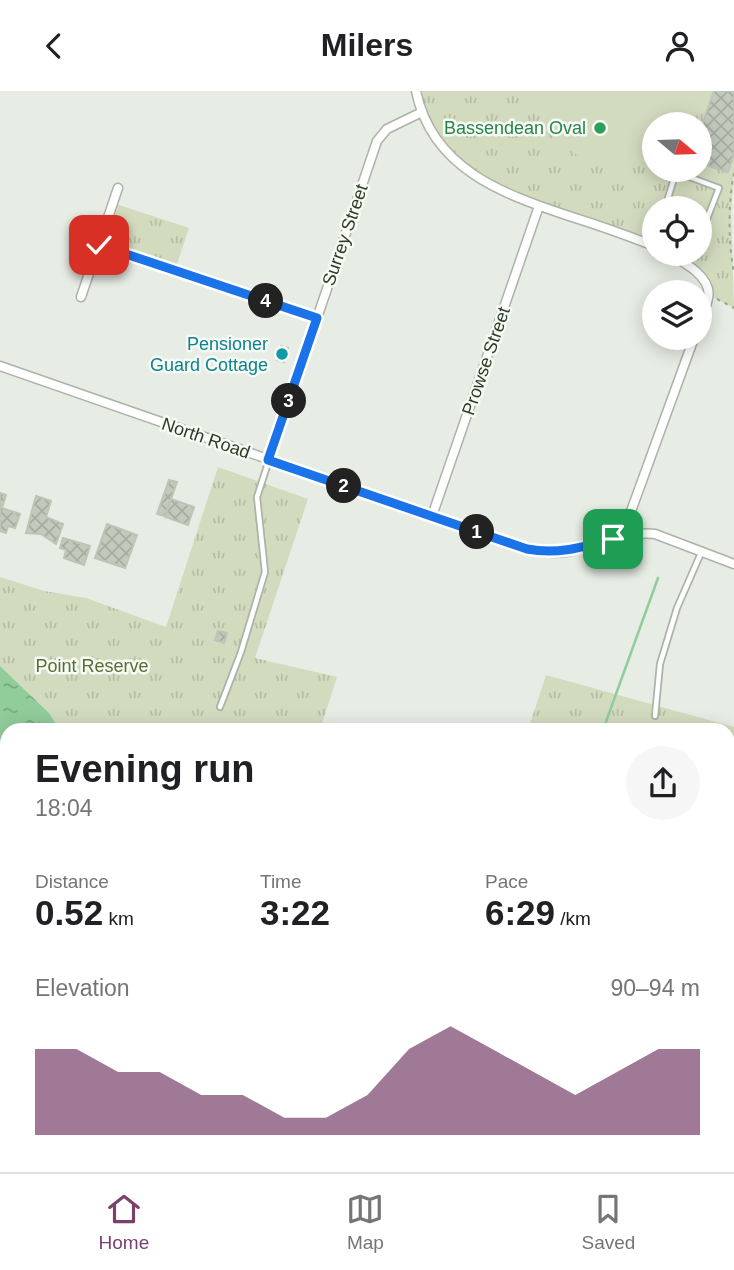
<!DOCTYPE html>
<meta charset="utf-8">
<style>
:root{--surface:#fff;--page:#f6f6f6;--text:#202124;--muted:#757577;--line:#e0e0e0;--accent:#79416c}
body{margin:0;font-family:Helvetica,sans-serif;background:var(--page);color:var(--text);height:100vh;display:flex;flex-direction:column;font-size:26px;white-space:nowrap}
*{box-sizing:border-box;margin:0}
p{font-size:23px;color:var(--muted)}
.icon{flex:none;width:38px;height:38px;fill:none;stroke:currentColor;stroke-width:2;stroke-linecap:round;stroke-linejoin:round}
.map{position:relative;flex:1;overflow:hidden}
.side{position:absolute;left:0px;top:632px;width:735px;height:450px;display:flex;flex-direction:column;background:var(--surface);border-radius:21px 21px 0 0;box-shadow:0 4px 18px #0003}
.side>*{flex:none}
.needle{width:46px;rotate:109deg}
.buttons{position:absolute;left:642px;top:21px;display:grid;gap:14px}
.buttons a{display:grid;place-items:center;width:70px;height:70px;border-radius:50%;background:var(--surface);box-shadow:0 4px 18px #0003;font-size:35px}
.pin{position:absolute;display:grid;place-items:center;width:60px;height:60px;color:#fff;margin:-30px;border-radius:14px;box-shadow:0 4px 10px #0006}
.km{position:absolute;width:35px;height:35px;margin:-18px;border-radius:50%;background:#222;color:#fff;font-size:19px;line-height:35px;text-align:center}
.round{display:grid;place-items:center;flex:none;width:74px;height:74px;border-radius:37px;background:var(--page)}
.headline{display:flex;align-items:center;justify-content:space-between;height:119px;padding:0 35px}
h1{font-size:38px;font-weight:600;line-height:52px}
.stats{display:grid;grid-template-columns:repeat(3,1fr);gap:10px;height:119px;padding:7px 35px}
.stats div{display:grid;align-content:center}
.stats b{font-size:35px;font-weight:600}
.stats small{font-size:19px;font-weight:400}
.stats p{font-size:19px}
.chart{height:196px;padding:14px 35px}
.chart p{display:flex;justify-content:space-between}
.chart svg{width:100%;height:126px;margin-top:7px;fill:var(--accent);opacity:.7}
header{display:flex;justify-content:space-between;align-items:center;height:91px;padding:0 35px;background:var(--surface);font-size:32px;font-weight:600}
.tabs{display:flex;justify-content:space-around;align-items:center;height:98px;border-top:2px solid var(--line);background:var(--surface);font-size:19px;color:var(--muted)}
.tabs a{display:grid;justify-items:center;gap:4px}
.tabs .selected{color:var(--accent)}
.map>svg:first-child{display:block}
.park{fill:url(#park-tufts);fill-rule:evenodd}
.pitch{fill:#d3dbbf}
.water{fill:url(#water-ripples)}
.lines{fill:none;stroke-linecap:round;stroke-linejoin:round}
.stream{stroke:#91cc9b;stroke-width:2.5}
.building{fill:url(#building-cross-hatch);stroke:#bdc5b7;stroke-width:2}
.lane-casing{stroke:#abb4a7;stroke-width:8}
.street-casing{stroke:#abb4a7;stroke-width:11}
.path{stroke:#92ad87;stroke-width:2;stroke-dasharray:3.5 5;stroke-linecap:butt}
.lane{stroke:#fff;stroke-width:4.5}
.street{stroke:#fff;stroke-width:8}
.route-casing{stroke:#fff;stroke-width:14}
.route{stroke:#1a73e8;stroke-width:9}
.leisure-dot{fill:#2e9e5b;stroke:#f6f9f4;stroke-width:2.5}
.culture-dot{fill:#0f9aa8;stroke:#f6f9f4;stroke-width:2.5}
.labels{text-anchor:middle;dominant-baseline:central;stroke-width:5;stroke-linejoin:round;paint-order:stroke}
.leisure-label{font-size:18px;fill:#27864d;stroke:#f6f9f4;text-anchor:end}
.street-label{font-size:18px;fill:#2b3c25;stroke:#f6f9f4}
.culture-label{font-size:18px;fill:#0d838f;stroke:#f6f9f4;text-anchor:end}
.park-label{font-size:18px;fill:#576f33;stroke:#f6f9f4}
</style>
<header><svg class="icon" aria-label="back" viewBox="0 0 24 24"><path d="M15 5l-7 7 7 7"/></svg>Milers<svg class="icon" aria-label="person" viewBox="0 0 24 24"><circle cx="12" cy="8" r="4"/><path d="M4 21q1-7 8-7t8 7"/></svg></header>
<div class="map">
<svg width="734" height="1081" viewBox="0 0 734 1081">
<defs>
<pattern id="park-tufts" width="24" height="20" patternUnits="userSpaceOnUse" patternTransform="scale(1.75)"><rect width="24" height="20" fill="#d3dbbf"/><path d="M3 7l-1-3M5 7V3M7 7l1-3M15 17l-1-3M17 17v-4M19 17l1-3" fill="none" stroke="#b5bda4"/></pattern>
<pattern id="water-ripples" width="26" height="14" patternUnits="userSpaceOnUse" patternTransform="scale(1.75)"><rect width="26" height="14" fill="#91cc9b"/><path d="M2 4q2-2 4 0t4 0M15 11q2-2 4 0t4 0" fill="none" stroke="#77a77e"/></pattern>
<pattern id="building-cross-hatch" width="8" height="8" patternUnits="userSpaceOnUse" patternTransform="scale(1.75)"><rect width="8" height="8" fill="#c1cabc"/><path d="M0 0l8 8M0 8l8-8" fill="none" stroke="#a6aea1"/></pattern>
</defs>
<rect width="100%" height="100%" fill="#e7ece4"/>
<g class="park">
<path d="M416 0H734V82L731 119 734 217 709 204 707 195 669 163H700V117H654V155L479 88 437 47ZM654 33H700V79H654Z"/>
<polygon points="113,112 189,137 175,179 99,154"/>
<polygon points="218,376 308,408 255,567 337,586 320,639 60,639 49,622 0,575 0,486 44,500 86,507 166,536"/>
<polygon points="546,584 734,636 734,716 728,718 728,639 528,639"/>
<polygon points="0,746 7,751 7,1020 0,1028"/>
<polygon points="7,1072 7,1074 505,1074 508,1081 0,1081"/>
</g>
<g class="pitch">
<path d="M528 0H704L680 33H654V55C596 90 548 61 528 0Z"/>
<polygon points="72,1075 345,1074 345,1075 340,1081 72,1081"/>
</g>
<g class="water">
<polygon points="0,575 49,622 60,639 7,639 7,751 0,746"/>
<polygon points="734,716 734,821 728,823 728,718"/>
<polygon points="7,1020 7,1072 0,1079 0,1028"/>
</g>
<g class="lines">
<g class="stream">
<polyline points="603,639 658,487"/>
<polyline points="49,1074 53,1081"/>
</g>
</g>
<g class="building">
<polygon points="714,0 734,0 734,63 728,81 700,72 700,40"/>
<polygon points="281,255 288,257 284,271 277,269"/>
<polygon points="169,389 177,391 165,425 157,423"/>
<polygon points="0,402 6,404 2,417 20,423 15,437 8,435 6,442 0,440"/>
<polygon points="36,405 51,410 46,426 63,433 56,453 41,443 26,442"/>
<polygon points="171,408 194,416 188,434 165,426"/>
<polygon points="107,433 137,444 125,477 95,467"/>
<polygon points="63,447 90,455 84,474 64,467 66,459 60,457"/>
<polygon points="218,540 227,542 224,552 215,549"/>
</g>
<g class="lines">
<defs>
<g id="lane">
<polyline points="669,117 668,107 676,81 719,97 700,146"/>
<polyline points="220,616 241,561 265,481 257,406 269,369"/>
<polyline points="655,625 660,573 677,517 701,462"/>
</g>
<g id="street">
<path d="M416 0C432 78 503 103 569 125 598 134 626 144 654 155"/>
<polyline points="99,154 317,227"/>
<path d="M669 163C684 171 713 187 708 207 707 215 703 222 700 229"/>
<polyline points="81,206 118,97"/>
<path d="M0 275 527 458C540 461 553 463 566 461 596 455 623 440 655 443L734 473"/>
<polyline points="269,369 377,50 387,38 422,21"/>
<polyline points="432,425 539,115"/>
<polyline points="622,445 694,247"/>
</g>
</defs>
<use href="#lane" class="lane-casing"/>
<use href="#street" class="street-casing"/>
<g class="path">
<path d="M734 82C728 113 728 151 734 182"/>
<polyline points="717,208 734,217"/>
<polyline points="0,787 7,791"/>
<polyline points="728,842 734,841"/>
<polyline points="0,879 7,873"/>
<polyline points="77,1074 78,1081"/>
<polyline points="340,1081 345,1074"/>
</g>
<use href="#lane" class="lane"/>
<use href="#street" class="street"/>
</g>
<g class="lines">
<defs>
<path id="route" d="M99 154 317 227 268 369 527 458C558 464 583 456 613 448"/>
</defs>
<use href="#route" class="route-casing"/>
<use href="#route" class="route"/>
</g>
<circle class="leisure-dot" cx="600" cy="37" r="7"/>
<circle class="culture-dot" cx="282" cy="263" r="7"/>
<g class="labels">
<g class="leisure-label">
<text x="586" y="37">Bassendean Oval</text>
</g>
<g class="street-label">
<text transform="translate(345 144) rotate(-71)">Surrey Street</text>
<text transform="translate(486 270) rotate(-71)">Prowse Street</text>
<text transform="translate(206 347) rotate(19)">North Road</text>
</g>
<g class="culture-label">
<text x="268" y="253">Pensioner<tspan x="268" dy="21">Guard Cottage</tspan></text>
</g>
<g class="park-label">
<text x="92" y="575">Point Reserve</text>
</g>
</g>
</svg>
<div class="buttons">
<a><svg class="needle" viewBox="-14 -14 28 28"><path d="M0-13l5 13h-10z" fill="#e53935"/><path d="M0 13l5-13h-10z" fill="#757577"/></svg></a>
<a><svg class="icon" aria-label="locate" viewBox="0 0 24 24"><circle cx="12" cy="12" r="6"/><path d="M12 2v4M12 18v4M2 12h4M18 12h4"/></svg></a>
<a><svg class="icon" aria-label="layers" viewBox="0 0 24 24"><path d="M12 4l9 5-9 5-9-5zM3 14l9 5 9-5"/></svg></a>
</div>
<div class="pin" style="left:613px;top:448px;background:#1e9e55"><svg class="icon" aria-label="arrive" viewBox="0 0 24 24"><path d="M6 21V4h12l-3 4 3 4H6"/></svg></div>
<div class="pin" style="left:99px;top:154px;background:#d93025"><svg class="icon" aria-label="check" viewBox="0 0 24 24"><path d="M5 12l5 5 9-10"/></svg></div>
<b class="km" style="left:477px;top:441px">1</b>
<b class="km" style="left:344px;top:395px">2</b>
<b class="km" style="left:289px;top:310px">3</b>
<b class="km" style="left:266px;top:210px">4</b>
<section class="side">
<div class="headline"><div><h1>Evening run</h1><p>18:04</p></div><a class="round"><svg class="icon" aria-label="share" viewBox="0 0 24 24"><path d="M12 15V3M7 8l5-5 5 5M5 13v7h14v-7"/></svg></a></div>
<div class="stats">
<div><p>Distance</p><b>0.52<small> km</small></b></div>
<div><p>Time</p><b>3:22</b></div>
<div><p>Pace</p><b>6:29<small> /km</small></b></div>
</div>
<div class="chart"><p><span>Elevation</span>90–94 m</p>
<svg viewBox="0 0 160 44" preserveAspectRatio="none"><path d="M0 44V14L10 14L20 22L30 22L40 30L50 30L60 38L70 38L80 30L90 14L100 6L110 14L120 22L130 30L140 22L150 14L160 14V44z"/></svg>
</div>
</section>
</div>
<nav class="tabs">
<a class="selected"><svg class="icon" aria-label="home" viewBox="0 0 24 24"><path d="M3 11l9-7 9 7M6 9v11h12V9"/></svg>Home</a>
<a><svg class="icon" aria-label="map" viewBox="0 0 24 24"><path d="M3 6l6-2 6 2 6-2v14l-6 2-6-2-6 2zM9 4v14M15 6v14"/></svg>Map</a>
<a><svg class="icon" aria-label="saved" viewBox="0 0 24 24"><path d="M7 4h10v16l-5-4-5 4z"/></svg>Saved</a>
</nav>
